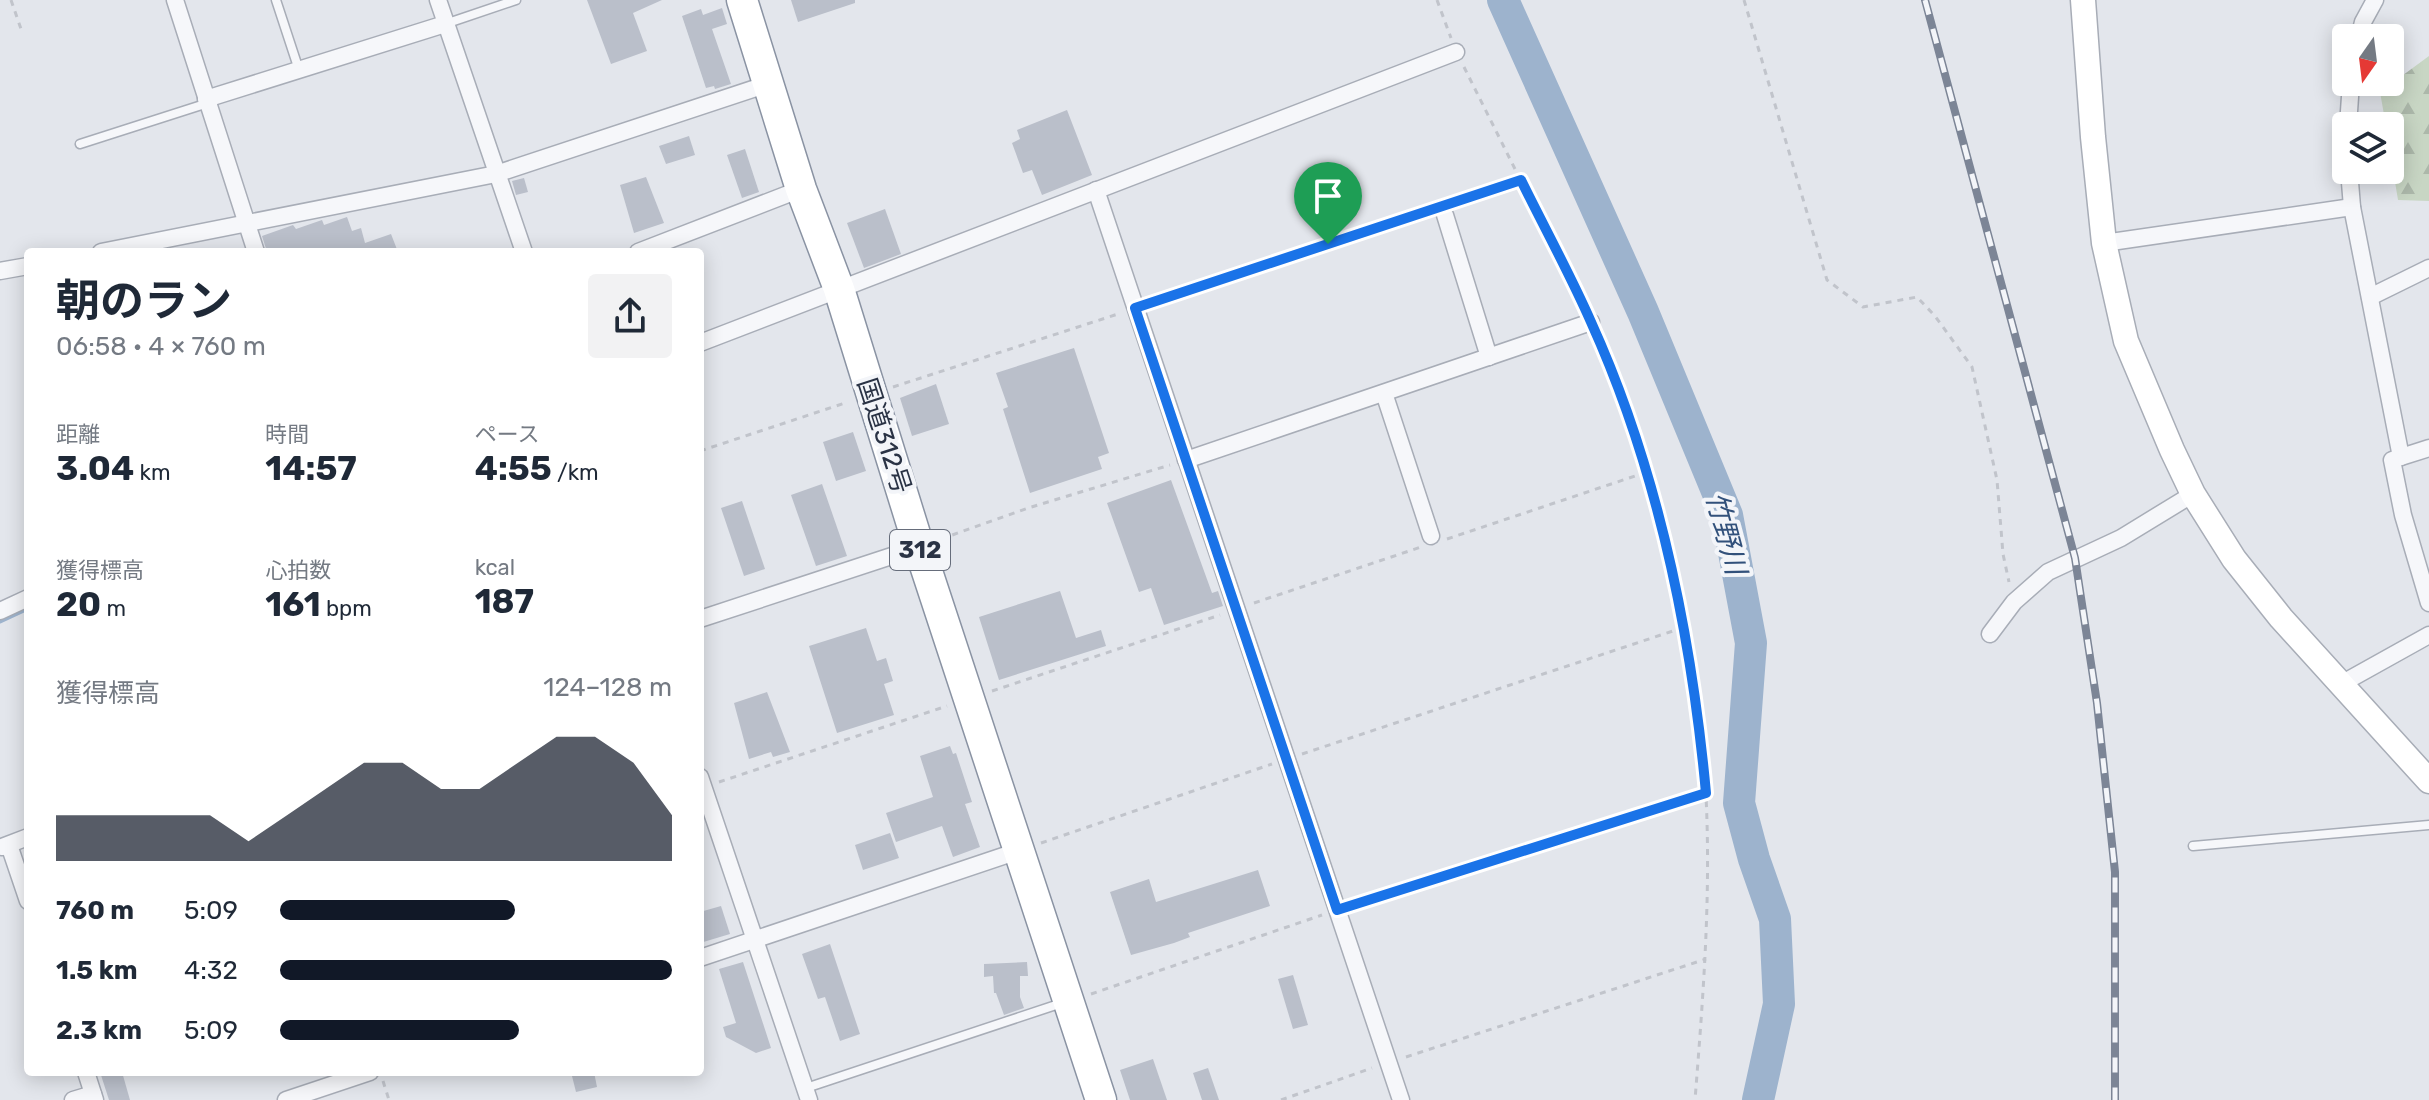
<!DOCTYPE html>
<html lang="ja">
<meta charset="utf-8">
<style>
:root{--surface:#fff;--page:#f2f2f3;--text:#1f2937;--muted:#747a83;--accent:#111827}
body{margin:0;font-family:Rubik,"Noto Sans JP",sans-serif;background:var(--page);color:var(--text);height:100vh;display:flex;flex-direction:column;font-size:30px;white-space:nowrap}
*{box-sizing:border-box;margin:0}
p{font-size:26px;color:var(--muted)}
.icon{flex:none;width:44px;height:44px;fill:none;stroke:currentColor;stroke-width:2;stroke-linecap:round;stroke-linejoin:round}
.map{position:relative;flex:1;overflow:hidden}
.details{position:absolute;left:24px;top:248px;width:680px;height:828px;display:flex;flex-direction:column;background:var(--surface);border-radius:8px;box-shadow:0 4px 20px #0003}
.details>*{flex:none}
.needle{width:52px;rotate:194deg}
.buttons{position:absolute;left:2332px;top:24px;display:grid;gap:16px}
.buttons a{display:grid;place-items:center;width:72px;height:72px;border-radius:8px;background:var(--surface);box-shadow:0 4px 20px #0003;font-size:40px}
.pin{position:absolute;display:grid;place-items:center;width:68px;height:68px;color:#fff;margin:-82px -34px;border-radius:50% 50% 50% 0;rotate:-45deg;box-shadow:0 0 8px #0007}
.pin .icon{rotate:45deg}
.round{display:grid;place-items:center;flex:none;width:84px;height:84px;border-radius:8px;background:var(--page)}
.overview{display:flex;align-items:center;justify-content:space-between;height:136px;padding:0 32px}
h1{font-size:44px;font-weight:700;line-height:60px}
.figures{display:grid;grid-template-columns:repeat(3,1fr);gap:12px;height:136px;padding:8px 32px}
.figures div{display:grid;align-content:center}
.figures b{font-size:34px;font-weight:700}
.figures small{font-size:22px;font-weight:400}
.figures p{font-size:22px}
.chart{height:224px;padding:16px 32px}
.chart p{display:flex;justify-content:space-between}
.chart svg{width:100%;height:144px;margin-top:8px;fill:var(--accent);opacity:.7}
ul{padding:0 32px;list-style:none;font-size:26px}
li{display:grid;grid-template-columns:128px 96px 1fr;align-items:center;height:60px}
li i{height:20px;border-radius:10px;background:var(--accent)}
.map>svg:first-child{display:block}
.forest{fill:url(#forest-firs)}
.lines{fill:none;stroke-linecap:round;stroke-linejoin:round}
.stream{stroke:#9db3cd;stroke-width:5}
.river{stroke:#9db3cd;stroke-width:32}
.building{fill:#babfca}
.lane-casing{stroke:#a8adb7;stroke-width:11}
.street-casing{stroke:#a8adb7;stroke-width:19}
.secondary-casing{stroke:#a8adb7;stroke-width:27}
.highway-casing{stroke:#8a93a3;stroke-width:33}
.path{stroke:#c1c4cb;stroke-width:3;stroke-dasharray:6 6;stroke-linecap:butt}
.lane{stroke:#f6f7fa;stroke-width:8}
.street{stroke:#f6f7fa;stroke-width:16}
.secondary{stroke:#fff;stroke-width:24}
.highway{stroke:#fff;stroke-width:30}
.rail-casing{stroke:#7c8596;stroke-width:8}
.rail{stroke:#f3f5f9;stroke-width:5;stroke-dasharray:15;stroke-linecap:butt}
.route-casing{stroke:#fff;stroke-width:16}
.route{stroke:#1a73e8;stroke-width:10}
.labels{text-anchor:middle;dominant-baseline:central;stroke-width:8;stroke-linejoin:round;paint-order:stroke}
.shield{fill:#f3f5f9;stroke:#666d7b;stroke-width:2}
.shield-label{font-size:24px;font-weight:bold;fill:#2a3345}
.street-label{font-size:26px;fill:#2a3345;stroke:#f3f5f9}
.water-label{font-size:28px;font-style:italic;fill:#32517b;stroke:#f3f5f9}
</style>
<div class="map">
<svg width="2429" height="1100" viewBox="0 0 2429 1100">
<defs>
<pattern id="forest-firs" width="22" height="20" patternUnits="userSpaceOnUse" patternTransform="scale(2)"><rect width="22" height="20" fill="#c8d6c4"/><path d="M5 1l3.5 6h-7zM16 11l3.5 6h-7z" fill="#acb8aa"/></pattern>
</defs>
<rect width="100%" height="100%" fill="#e3e6ec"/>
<polygon class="forest" points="2429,56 2429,201 2398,200 2390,152 2390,126 2386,126 2380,92"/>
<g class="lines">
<polyline class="stream" points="0,621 28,608"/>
<polyline class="river" points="1503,0 1643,312 1727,515 1751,643 1739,803 1754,859 1775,919 1779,1004 1758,1100"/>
</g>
<g class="building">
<polygon points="587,0 662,0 633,13 647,51 611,64"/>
<polygon points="791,0 855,0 855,3 798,22"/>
<polygon points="722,8 727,24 712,29 731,84 715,89 714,86 706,88 682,16 701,9 703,15"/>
<polygon points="1067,110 1092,175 1042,195 1032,170 1023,173 1012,143 1020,139 1017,130"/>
<polygon points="689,136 695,155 666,164 659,146"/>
<polygon points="745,149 759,192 742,198 727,155"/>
<polygon points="646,177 664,223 634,233 620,185"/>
<polygon points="524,178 528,192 516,195 512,181"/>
<polygon points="885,209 901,254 864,268 847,223"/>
<polygon points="347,217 352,231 361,228 365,243 391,234 398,252 267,252 262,236 293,225 296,229 322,220 324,225"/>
<polygon points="1074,348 1109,453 1098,457 1102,469 1030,493 1003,409 1008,407 996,373"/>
<polygon points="936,384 949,424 912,436 900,398"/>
<polygon points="853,432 866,471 836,481 823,442"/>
<polygon points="1171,480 1212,593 1218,591 1223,606 1164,625 1151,588 1139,592 1107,503"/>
<polygon points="822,484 847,556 816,566 791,495"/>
<polygon points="742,501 765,569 744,576 721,508"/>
<polygon points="1060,591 1076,638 1101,630 1106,646 999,680 979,617"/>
<polygon points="866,628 877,661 886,658 893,681 884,684 894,715 837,733 809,646"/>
<polygon points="767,692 790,752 773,757 771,752 749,759 734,703"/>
<polygon points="950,746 953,754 956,753 972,802 965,804 980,847 953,857 942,826 896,842 886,813 933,797 920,756"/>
<polygon points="890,833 899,858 863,870 855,845"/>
<polygon points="1258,870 1270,906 1188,933 1190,937 1174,943 1131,955 1110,892 1149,879 1156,902"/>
<polygon points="721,906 730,934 700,943 700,912"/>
<polygon points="830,944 860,1034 840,1041 825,997 818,999 802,954"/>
<polygon points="743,962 771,1048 756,1053 726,1037 723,1027 736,1023 719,969"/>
<polygon points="1027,962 1028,976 1020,976 1020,997 1024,1008 1004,1015 996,993 994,993 993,976 984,977 984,964"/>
<polygon points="1293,975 1308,1025 1293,1029 1278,979"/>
<polygon points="1153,1059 1167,1100 1130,1100 1120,1070"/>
<polygon points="1208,1068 1219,1100 1202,1100 1193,1073"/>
<polygon points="100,1072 122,1072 130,1100 109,1100"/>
<polygon points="571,1072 594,1072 597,1087 576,1092"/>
</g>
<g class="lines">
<defs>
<g id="lane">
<polyline points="276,0 299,70"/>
<polyline points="445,24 516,0"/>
<polyline points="80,144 208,103"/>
<polyline points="2193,846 2429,825"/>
<polyline points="806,1088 1062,1003"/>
</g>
<g id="street">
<polyline points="175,0 256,252"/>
<polyline points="438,0 524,252"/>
<polyline points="2359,38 2363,22 2375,0"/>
<polyline points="206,99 445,24"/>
<polyline points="2348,126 2351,82"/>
<polyline points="2349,170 2352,207 2401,457 2429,448"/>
<polyline points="1096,190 1401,1100"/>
<polyline points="1445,215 1489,357"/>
<polyline points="2104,243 2352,207"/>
<polyline points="101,252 496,174 768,84"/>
<polyline points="638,252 801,189"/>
<polyline points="0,271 28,266"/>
<polyline points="2370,297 2429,268"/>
<polyline points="700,343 1456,52"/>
<polyline points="1384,393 1431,536"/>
<polyline points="2401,457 2392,460 2403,515 2429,603"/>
<polyline points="1186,460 1591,322"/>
<polyline points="0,611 28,598"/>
<polyline points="700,619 919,547"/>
<polyline points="1990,634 2014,602 2048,572 2121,538 2193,494"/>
<polyline points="2341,684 2429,635"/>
<polyline points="700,777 809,1100"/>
<polyline points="9,845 28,901"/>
<polyline points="2,847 28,837"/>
<polyline points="700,958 1018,851"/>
<polyline points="86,1072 95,1100"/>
<polyline points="73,1100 93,1094"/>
<polyline points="286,1100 370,1072"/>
</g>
<polyline id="secondary" points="2083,0 2093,137 2104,243 2126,341 2172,450 2193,494 2234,559 2281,618 2429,781"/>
<polyline id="highway" points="742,0 801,189 839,289 919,547 1101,1100"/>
</defs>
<use href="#lane" class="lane-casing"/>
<use href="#street" class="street-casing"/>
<use href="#secondary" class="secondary-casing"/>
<use href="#highway" class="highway-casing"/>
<g class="path">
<polyline points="11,0 21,29"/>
<polyline points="1437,0 1451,38"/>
<polyline points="1744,0 1827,280 1863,307 1917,297 1935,316 1972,367 1997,480 2003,554 2009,582"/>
<polyline points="1464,67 1584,307"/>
<polyline points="1456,202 1520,180"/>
<polyline points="1152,303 1429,210"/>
<path d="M1597 336C1655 482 1699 637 1706 796 1711 898 1703 998 1695 1100"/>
<polyline points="893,387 1118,314"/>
<polyline points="700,451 848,402"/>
<polyline points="941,539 1028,508 1170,465"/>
<polyline points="1447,539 1647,472"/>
<polyline points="1254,603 1421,547"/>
<polyline points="992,691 1220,615"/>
<polyline points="1302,754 1685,627"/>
<polyline points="719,782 947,706"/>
<polyline points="1041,843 1272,764"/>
<polyline points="1352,905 1706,793"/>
<polyline points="1091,994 1322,915"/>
<polyline points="1406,1057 1706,959"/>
<polyline points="383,1081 389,1100"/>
<polyline points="1281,1100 1372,1068"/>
</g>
<use href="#lane" class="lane"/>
<use href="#street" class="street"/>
<use href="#secondary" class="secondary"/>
<use href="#highway" class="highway"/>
<defs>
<polyline id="rail" points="1925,0 2075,558 2097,703 2115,872 2115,1100"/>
</defs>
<use href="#rail" class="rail-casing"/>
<use href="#rail" class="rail"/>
</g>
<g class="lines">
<defs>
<path id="route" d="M1521 180C1544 227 1570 274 1591 322 1658 470 1691 631 1706 793L1337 910 1135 308Z"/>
</defs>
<use href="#route" class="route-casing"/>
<use href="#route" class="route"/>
</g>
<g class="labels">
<rect class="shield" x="890" y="530" width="60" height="40" rx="6"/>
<g class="shield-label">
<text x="920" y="550">312</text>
</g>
<g class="street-label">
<text transform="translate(884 436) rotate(72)">国道312号</text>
</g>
<g class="water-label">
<text transform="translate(1726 533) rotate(75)">竹野川</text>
</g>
</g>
</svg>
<div class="buttons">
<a><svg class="needle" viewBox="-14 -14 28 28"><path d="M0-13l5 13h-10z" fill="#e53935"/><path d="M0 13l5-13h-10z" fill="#747a83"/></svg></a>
<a><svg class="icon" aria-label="layers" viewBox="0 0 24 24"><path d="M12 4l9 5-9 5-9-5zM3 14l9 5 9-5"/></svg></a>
</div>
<div class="pin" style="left:1328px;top:244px;background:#1e9e55"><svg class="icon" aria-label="arrive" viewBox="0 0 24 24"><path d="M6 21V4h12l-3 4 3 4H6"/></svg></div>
<section class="details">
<div class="overview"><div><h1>朝のラン</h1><p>06:58 · 4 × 760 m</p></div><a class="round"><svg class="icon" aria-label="share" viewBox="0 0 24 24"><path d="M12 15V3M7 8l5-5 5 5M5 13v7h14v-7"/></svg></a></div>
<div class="figures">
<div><p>距離</p><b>3.04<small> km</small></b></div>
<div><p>時間</p><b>14:57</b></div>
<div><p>ペース</p><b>4:55<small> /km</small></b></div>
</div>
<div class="figures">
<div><p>獲得標高</p><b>20<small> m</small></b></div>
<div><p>心拍数</p><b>161<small> bpm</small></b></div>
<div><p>kcal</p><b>187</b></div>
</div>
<div class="chart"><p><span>獲得標高</span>124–128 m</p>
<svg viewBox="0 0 160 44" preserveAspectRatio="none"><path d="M0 44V30L10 30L20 30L30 30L40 30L50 38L60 30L70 22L80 14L90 14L100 22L110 22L120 14L130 6L140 6L150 14L160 30V44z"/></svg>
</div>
<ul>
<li><b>760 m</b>5:09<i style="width:60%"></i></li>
<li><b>1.5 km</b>4:32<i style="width:100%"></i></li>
<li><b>2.3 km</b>5:09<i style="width:61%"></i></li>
</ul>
</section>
</div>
